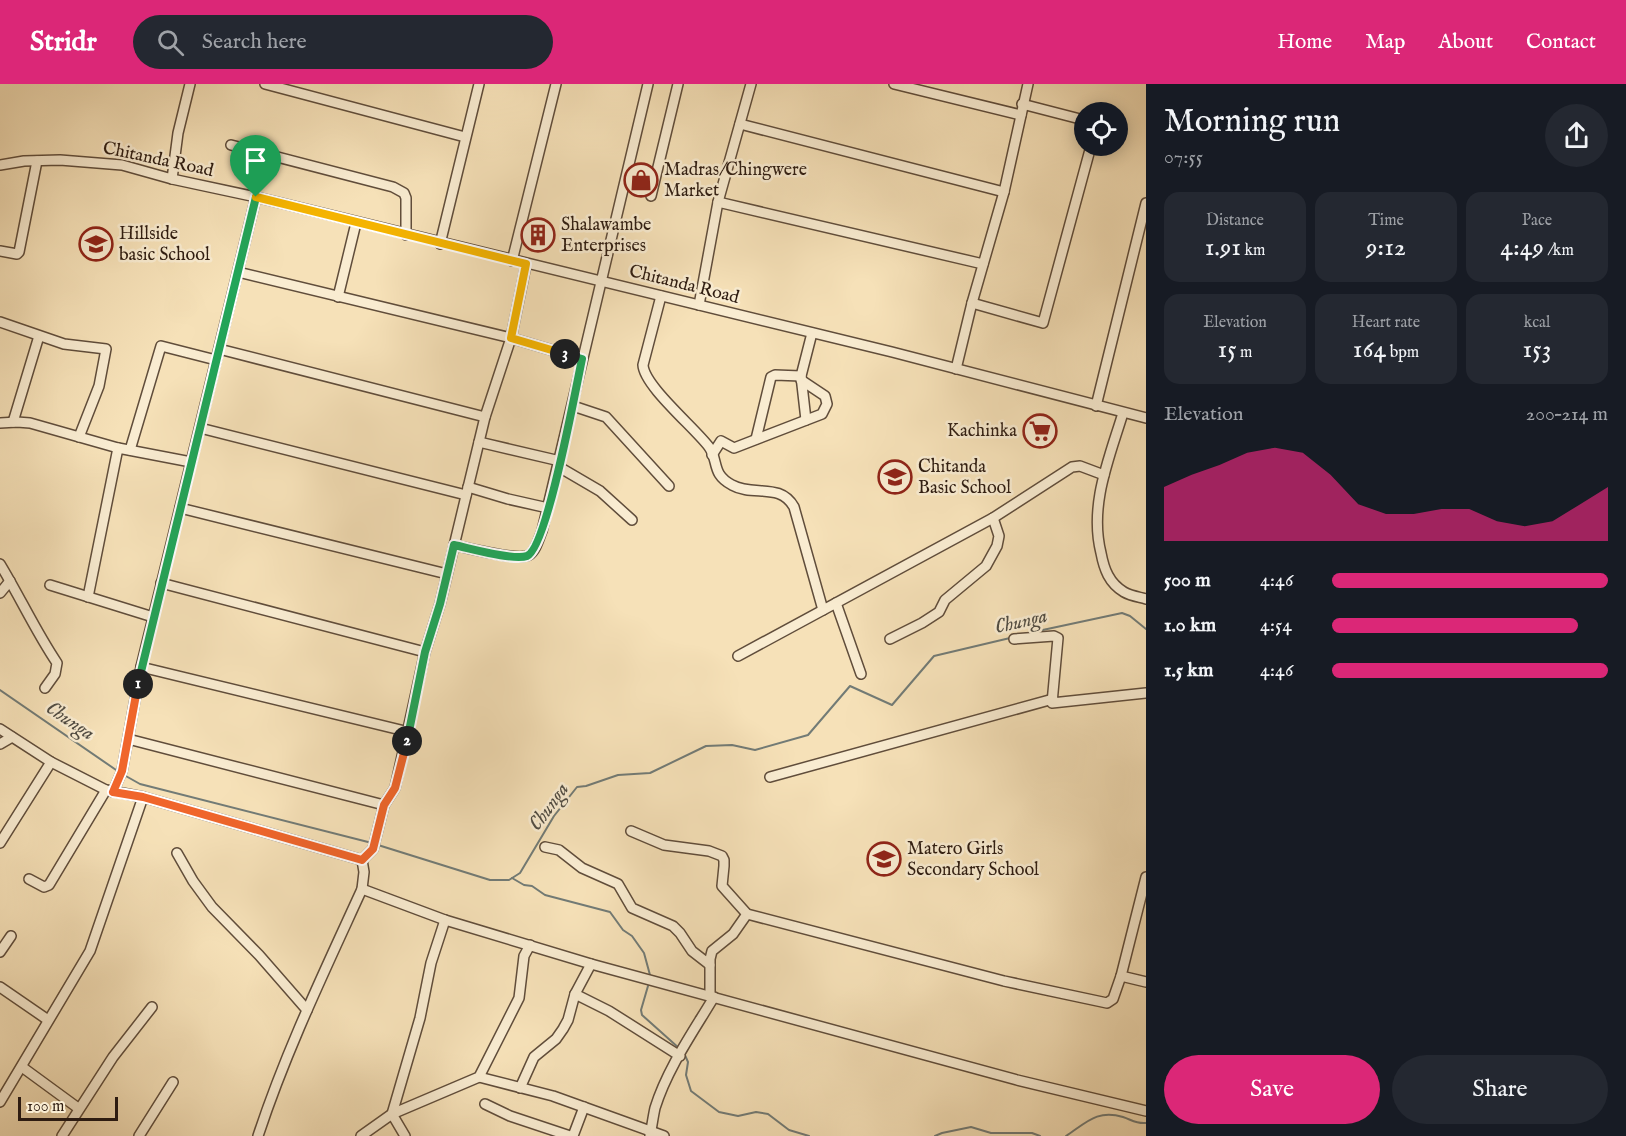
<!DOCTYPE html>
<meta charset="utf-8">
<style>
:root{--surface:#171b24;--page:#242831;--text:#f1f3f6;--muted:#9ea1a6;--accent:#db2777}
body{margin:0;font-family:"IM FELL English",serif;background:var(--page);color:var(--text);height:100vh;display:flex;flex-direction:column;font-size:22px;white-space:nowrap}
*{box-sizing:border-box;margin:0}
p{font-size:20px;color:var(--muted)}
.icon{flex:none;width:33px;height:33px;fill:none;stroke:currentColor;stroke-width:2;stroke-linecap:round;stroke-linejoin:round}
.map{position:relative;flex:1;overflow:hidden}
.drawer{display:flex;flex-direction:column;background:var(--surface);width:480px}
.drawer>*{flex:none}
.fabs{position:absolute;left:1074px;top:18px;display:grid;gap:12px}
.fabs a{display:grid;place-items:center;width:54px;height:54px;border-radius:50%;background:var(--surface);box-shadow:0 3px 15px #0003;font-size:30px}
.scale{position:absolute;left:18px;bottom:15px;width:100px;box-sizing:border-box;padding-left:6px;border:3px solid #2e1c11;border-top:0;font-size:16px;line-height:21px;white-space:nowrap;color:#2e1c11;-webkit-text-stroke:4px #f9ecd1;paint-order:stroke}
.pin{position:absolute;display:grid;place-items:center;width:51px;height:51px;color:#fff;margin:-62px -26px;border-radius:50% 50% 50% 0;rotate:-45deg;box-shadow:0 0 6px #0007}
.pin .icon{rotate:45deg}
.km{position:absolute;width:30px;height:30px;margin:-15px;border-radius:50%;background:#222;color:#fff;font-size:16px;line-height:30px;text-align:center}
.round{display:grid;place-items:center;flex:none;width:63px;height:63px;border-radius:32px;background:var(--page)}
.headline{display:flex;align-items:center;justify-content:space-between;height:102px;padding:0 18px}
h1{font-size:33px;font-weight:600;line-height:45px}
.metrics{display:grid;grid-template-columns:repeat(3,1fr);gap:9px;height:102px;padding:6px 18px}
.metrics div{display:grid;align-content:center;border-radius:15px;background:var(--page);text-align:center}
.metrics b{font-size:26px;font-weight:600}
.metrics small{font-size:16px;font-weight:400}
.metrics p{font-size:16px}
.chart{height:168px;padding:12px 18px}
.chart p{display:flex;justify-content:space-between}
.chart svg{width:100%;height:108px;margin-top:6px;fill:var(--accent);opacity:.7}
.cta{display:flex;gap:12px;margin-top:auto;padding:12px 18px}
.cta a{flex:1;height:69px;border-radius:36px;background:var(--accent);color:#fff;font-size:24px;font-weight:600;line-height:69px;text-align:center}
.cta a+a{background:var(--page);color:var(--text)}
ul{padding:0 18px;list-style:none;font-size:20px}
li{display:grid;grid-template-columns:96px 72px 1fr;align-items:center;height:45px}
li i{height:15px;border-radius:8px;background:var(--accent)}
header{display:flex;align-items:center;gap:36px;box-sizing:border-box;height:84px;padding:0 30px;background:var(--accent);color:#fff}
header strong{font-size:28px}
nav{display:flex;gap:33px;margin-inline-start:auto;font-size:21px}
.search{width:420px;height:54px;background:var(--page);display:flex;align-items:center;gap:15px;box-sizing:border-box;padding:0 21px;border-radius:33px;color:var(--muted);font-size:22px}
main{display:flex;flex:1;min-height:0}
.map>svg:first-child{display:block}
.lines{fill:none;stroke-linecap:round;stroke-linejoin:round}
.stream{stroke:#727b76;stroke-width:2}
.minor-casing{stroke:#604d3b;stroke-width:12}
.minor{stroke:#f9ecd1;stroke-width:9}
.split-1-casing{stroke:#fff;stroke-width:12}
.split-2-casing{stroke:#fff;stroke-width:12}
.split-3-casing{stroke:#fff;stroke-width:12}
.split-4-casing{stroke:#fff;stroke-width:12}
.split-1{stroke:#22a559;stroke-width:8}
.split-2{stroke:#f0652b;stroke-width:8}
.split-3{stroke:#22a559;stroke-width:8}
.split-4{stroke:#f5b400;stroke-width:8}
.labels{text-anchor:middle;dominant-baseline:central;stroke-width:5;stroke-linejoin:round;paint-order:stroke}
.street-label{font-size:18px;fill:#2e1c11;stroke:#f9ecd1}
.poi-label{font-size:18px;fill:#2e1c11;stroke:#f9ecd1;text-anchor:start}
.water-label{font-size:20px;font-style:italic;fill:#504c43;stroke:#f9ecd1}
</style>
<header>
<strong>Stridr</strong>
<div class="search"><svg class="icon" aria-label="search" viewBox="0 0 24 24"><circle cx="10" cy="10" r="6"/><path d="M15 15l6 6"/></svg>Search here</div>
<nav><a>Home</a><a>Map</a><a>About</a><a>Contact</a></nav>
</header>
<main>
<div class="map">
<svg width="1146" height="1052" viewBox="0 0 1146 1052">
<rect width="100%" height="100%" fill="#f6e1b8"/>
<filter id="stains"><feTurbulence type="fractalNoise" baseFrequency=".00333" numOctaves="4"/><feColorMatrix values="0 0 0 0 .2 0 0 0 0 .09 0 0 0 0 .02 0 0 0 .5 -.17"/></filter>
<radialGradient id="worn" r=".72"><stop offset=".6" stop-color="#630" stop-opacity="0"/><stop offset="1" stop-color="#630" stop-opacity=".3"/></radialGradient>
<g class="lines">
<g class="stream">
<polyline points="1024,550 1122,529 1130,532 1146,545"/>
<polyline points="0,606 119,688"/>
<polyline points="124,691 140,700 372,759"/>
<polyline points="378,761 490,796 509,796 520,789 554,732 577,703 586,702 618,691 650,689 706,662 732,661 755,666 808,651 850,602 892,621 934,572 1010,554"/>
<polyline points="512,794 524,801 532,802 545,811 610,828 623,846 632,852 644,869 650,891"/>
<polyline points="648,902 641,926 642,931 680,965"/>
<polyline points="684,969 688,978 686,991 691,1007 719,1028 738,1032 756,1028 768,1030 789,1046 809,1052"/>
<polyline points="935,1052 942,1049 971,1043 991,1049 1032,1049 1040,1052"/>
<path d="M1066 1052C1086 1039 1097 1025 1123 1033 1132 1036 1136 1040 1146 1039"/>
</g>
<defs>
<g id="minor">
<polyline points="265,0 465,53"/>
<polyline points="894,0 1021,31"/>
<polyline points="1022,20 1084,36"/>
<polyline points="740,40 1004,108"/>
<polyline points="231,61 393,103 404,109 406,114 406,151"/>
<polyline points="0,81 24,77 60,76 122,81 172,95 256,113 892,268 1146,334"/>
<polyline points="172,95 178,49 190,0"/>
<polyline points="651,112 678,0"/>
<polyline points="718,118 983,180"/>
<polyline points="440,160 479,0"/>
<polyline points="0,167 17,170 19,168 37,77"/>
<polyline points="512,177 556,0"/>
<polyline points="238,188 511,254 582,275"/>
<path d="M661 212 643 281C644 302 695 344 709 363 719 377 711 390 732 401 753 413 780 398 794 423L823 526"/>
<polyline points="338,213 356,139"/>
<polyline points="972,219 1043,239 1091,62"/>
<polyline points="699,221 718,118 751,0"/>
<polyline points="0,238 64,260 106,265 99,302 79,353"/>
<polyline points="219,265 485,333"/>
<polyline points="956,285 972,219 1004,108 1028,0"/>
<polyline points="573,322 606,333 669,402"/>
<polyline points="1096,322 1146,119"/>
<path d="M1123 329C1109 375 1089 421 1101 469 1104 485 1109 499 1124 508 1131 512 1139 513 1146 515"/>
<polyline points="806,336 801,292 812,249"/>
<polyline points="13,338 39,252"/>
<polyline points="0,339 17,338 30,339 118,364"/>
<polyline points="200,344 466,411"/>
<polyline points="756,355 771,293 775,291 801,292"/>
<polyline points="479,358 560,377"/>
<polyline points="130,366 161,262 216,276"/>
<polyline points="712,371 721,357 734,364 822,330 827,320 825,312 801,296"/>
<polyline points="559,383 600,407 632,436"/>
<polyline points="468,403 508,415 548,424"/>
<polyline points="180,424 447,490"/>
<path d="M454 461C468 464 518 477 529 471 536 467 539 454 542 447L648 0"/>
<path d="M0 480C20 513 36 548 57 579L55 590 45 604"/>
<polyline points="161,499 425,568"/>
<polyline points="50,501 153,533"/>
<polyline points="0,509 10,497"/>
<polyline points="88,513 118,364 191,378"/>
<polyline points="836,519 861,590"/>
<polyline points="890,555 922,539 939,528 945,516 986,482 997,462 999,452 993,434"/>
<polyline points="1014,555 1054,552 1058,554 1052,619 1146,609"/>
<polyline points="738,572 993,434 1072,383 1080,382 1104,391"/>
<polyline points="141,583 409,648"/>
<polyline points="0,645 51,678 106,706 143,713 362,776"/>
<polyline points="128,655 384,721"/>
<polyline points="0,660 12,653"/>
<polyline points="770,693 1053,615"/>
<polyline points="113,708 122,687 141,583 256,113"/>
<polyline points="631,747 664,761 709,767 722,772 724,776 724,782 722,802 747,830 1004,897 1107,919 1113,915 1121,892 1146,793"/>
<polyline points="0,759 51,678"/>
<polyline points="545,763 559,766 582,784 618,800 632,824 673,842 680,849 692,867 710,881"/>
<polyline points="177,769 193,797 212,823 259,871 307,926"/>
<polyline points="362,776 373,765 384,721 395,704 425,568 440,520 485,333 511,254 526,181"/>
<polyline points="29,795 44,803 49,801 106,706"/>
<polyline points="362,805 445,836 591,880 1017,996 1146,1027"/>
<polyline points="0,868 11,852"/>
<polyline points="1121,892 1146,898"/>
<polyline points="0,903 48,936"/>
<polyline points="575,910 609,927 680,972"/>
<polyline points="710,912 710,875 712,867 733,850 747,830"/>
<polyline points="22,983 78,1024"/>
<polyline points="479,993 553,1012 664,1052"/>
<polyline points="520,1004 534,973 556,955 563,945 568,936 575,910 591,880"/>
<polyline points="0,1018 90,867 143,713"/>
<polyline points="485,1020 510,1032 570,1052"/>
<path d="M650 1051C652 1042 653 1033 655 1024 667 985 693 948 714 913"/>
<polyline points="62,1052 113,973 152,923"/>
<polyline points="139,1052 173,998"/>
<path d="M258 1052C286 967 325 886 362 805L364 788 362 776"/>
<polyline points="361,1052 392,1030 479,993 519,914 524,872 530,861"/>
<polyline points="405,1052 392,1030 420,934 431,879 445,836"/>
<polyline points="573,1052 584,1023"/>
</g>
</defs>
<use href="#minor" class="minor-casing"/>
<use href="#minor" class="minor"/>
</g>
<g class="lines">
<defs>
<polyline id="split-1" points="138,600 256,113"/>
<polyline id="split-2" points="138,600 122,687 113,708 143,713 362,776 373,765 384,721 395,704 407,657"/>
<path id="split-3" d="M407 657 425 568 440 520 454 461C469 464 514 477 527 472 547 464 576 303 582 275L565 270"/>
<polyline id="split-4" points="256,113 526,180 511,254 565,270"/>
</defs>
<use href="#split-1" class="split-1-casing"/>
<use href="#split-2" class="split-2-casing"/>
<use href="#split-3" class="split-3-casing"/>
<use href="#split-4" class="split-4-casing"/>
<use href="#split-1" class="split-1"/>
<use href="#split-2" class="split-2"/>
<use href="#split-3" class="split-3"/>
<use href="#split-4" class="split-4"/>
</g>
<defs>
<symbol id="shop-ring" viewBox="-11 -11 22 22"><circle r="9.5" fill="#f9ecd1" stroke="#8f2418" stroke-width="1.5"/><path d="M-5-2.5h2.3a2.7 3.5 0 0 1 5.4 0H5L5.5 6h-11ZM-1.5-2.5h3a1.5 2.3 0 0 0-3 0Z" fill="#8f2418"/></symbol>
<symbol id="building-ring" viewBox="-11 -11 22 22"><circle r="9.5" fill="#f9ecd1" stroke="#8f2418" stroke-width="1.5"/><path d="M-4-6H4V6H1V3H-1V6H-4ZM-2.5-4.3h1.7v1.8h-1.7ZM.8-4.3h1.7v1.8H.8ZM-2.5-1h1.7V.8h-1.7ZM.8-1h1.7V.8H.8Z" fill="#8f2418"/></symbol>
<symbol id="school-ring" viewBox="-11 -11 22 22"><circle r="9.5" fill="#f9ecd1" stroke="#8f2418" stroke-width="1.5"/><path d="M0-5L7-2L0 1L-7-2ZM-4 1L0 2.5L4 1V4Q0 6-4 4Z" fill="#8f2418"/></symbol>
<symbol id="supermarket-ring" viewBox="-11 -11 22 22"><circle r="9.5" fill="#f9ecd1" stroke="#8f2418" stroke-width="1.5"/><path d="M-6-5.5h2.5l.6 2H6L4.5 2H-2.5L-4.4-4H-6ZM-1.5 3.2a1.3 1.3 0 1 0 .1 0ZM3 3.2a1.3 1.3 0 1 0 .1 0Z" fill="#8f2418"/></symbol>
</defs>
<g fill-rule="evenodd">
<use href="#shop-ring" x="622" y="77" width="38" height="38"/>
<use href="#building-ring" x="519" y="132" width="38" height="38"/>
<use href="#school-ring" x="77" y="141" width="38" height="38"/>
<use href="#supermarket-ring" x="1021" y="328" width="38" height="38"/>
<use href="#school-ring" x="876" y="374" width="38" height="38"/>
<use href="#school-ring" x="865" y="756" width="38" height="38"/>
</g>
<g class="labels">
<g class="street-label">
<text transform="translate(158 76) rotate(12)">Chitanda Road</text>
<text transform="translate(684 201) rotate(14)">Chitanda Road</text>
</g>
<g class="poi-label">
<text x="664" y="86">Madras/Chingwere<tspan x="664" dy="21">Market</tspan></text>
<text x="561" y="141">Shalawambe<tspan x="561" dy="21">Enterprises</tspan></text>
<text x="119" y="150">Hillside<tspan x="119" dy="21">basic School</tspan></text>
<text x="1017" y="347" text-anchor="end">Kachinka</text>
<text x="918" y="383">Chitanda<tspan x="918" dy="21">Basic School</tspan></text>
<text x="907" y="765">Matero Girls<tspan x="907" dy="21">Secondary School</tspan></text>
</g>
<g class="water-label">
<text transform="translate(1021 538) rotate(-13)">Chunga</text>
<text transform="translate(70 637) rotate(34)">Chunga</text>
<text transform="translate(549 723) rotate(-54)">Chunga</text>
</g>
</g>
<rect width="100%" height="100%" filter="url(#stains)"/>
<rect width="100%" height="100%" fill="url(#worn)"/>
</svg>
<div class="fabs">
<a><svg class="icon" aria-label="locate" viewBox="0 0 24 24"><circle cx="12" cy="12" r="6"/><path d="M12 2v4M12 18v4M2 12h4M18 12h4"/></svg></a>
</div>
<div class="scale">100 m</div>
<div class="pin" style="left:256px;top:113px;background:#1e9e55"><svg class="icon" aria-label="arrive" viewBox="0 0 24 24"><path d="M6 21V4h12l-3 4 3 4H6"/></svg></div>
<b class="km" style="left:138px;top:600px">1</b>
<b class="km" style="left:407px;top:657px">2</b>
<b class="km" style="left:565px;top:270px">3</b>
</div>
<section class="drawer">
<div class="headline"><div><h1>Morning run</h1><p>07:55</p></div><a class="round"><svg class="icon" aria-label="share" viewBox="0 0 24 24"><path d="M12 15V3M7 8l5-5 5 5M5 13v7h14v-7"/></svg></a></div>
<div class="metrics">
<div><p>Distance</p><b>1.91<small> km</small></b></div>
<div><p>Time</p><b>9:12</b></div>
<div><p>Pace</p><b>4:49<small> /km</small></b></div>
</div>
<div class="metrics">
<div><p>Elevation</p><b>15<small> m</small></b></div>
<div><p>Heart rate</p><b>164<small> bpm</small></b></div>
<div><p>kcal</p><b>153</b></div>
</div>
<div class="chart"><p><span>Elevation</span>200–214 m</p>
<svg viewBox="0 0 160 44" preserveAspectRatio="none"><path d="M0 44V22L10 17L20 13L30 8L40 6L50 8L60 17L70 29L80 33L90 33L100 31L110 31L120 36L130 38L140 36L150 29L160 22V44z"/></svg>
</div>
<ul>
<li><b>500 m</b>4:46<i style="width:100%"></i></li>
<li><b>1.0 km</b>4:54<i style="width:89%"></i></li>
<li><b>1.5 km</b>4:46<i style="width:100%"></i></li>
</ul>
<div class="cta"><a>Save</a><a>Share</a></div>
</section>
</main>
